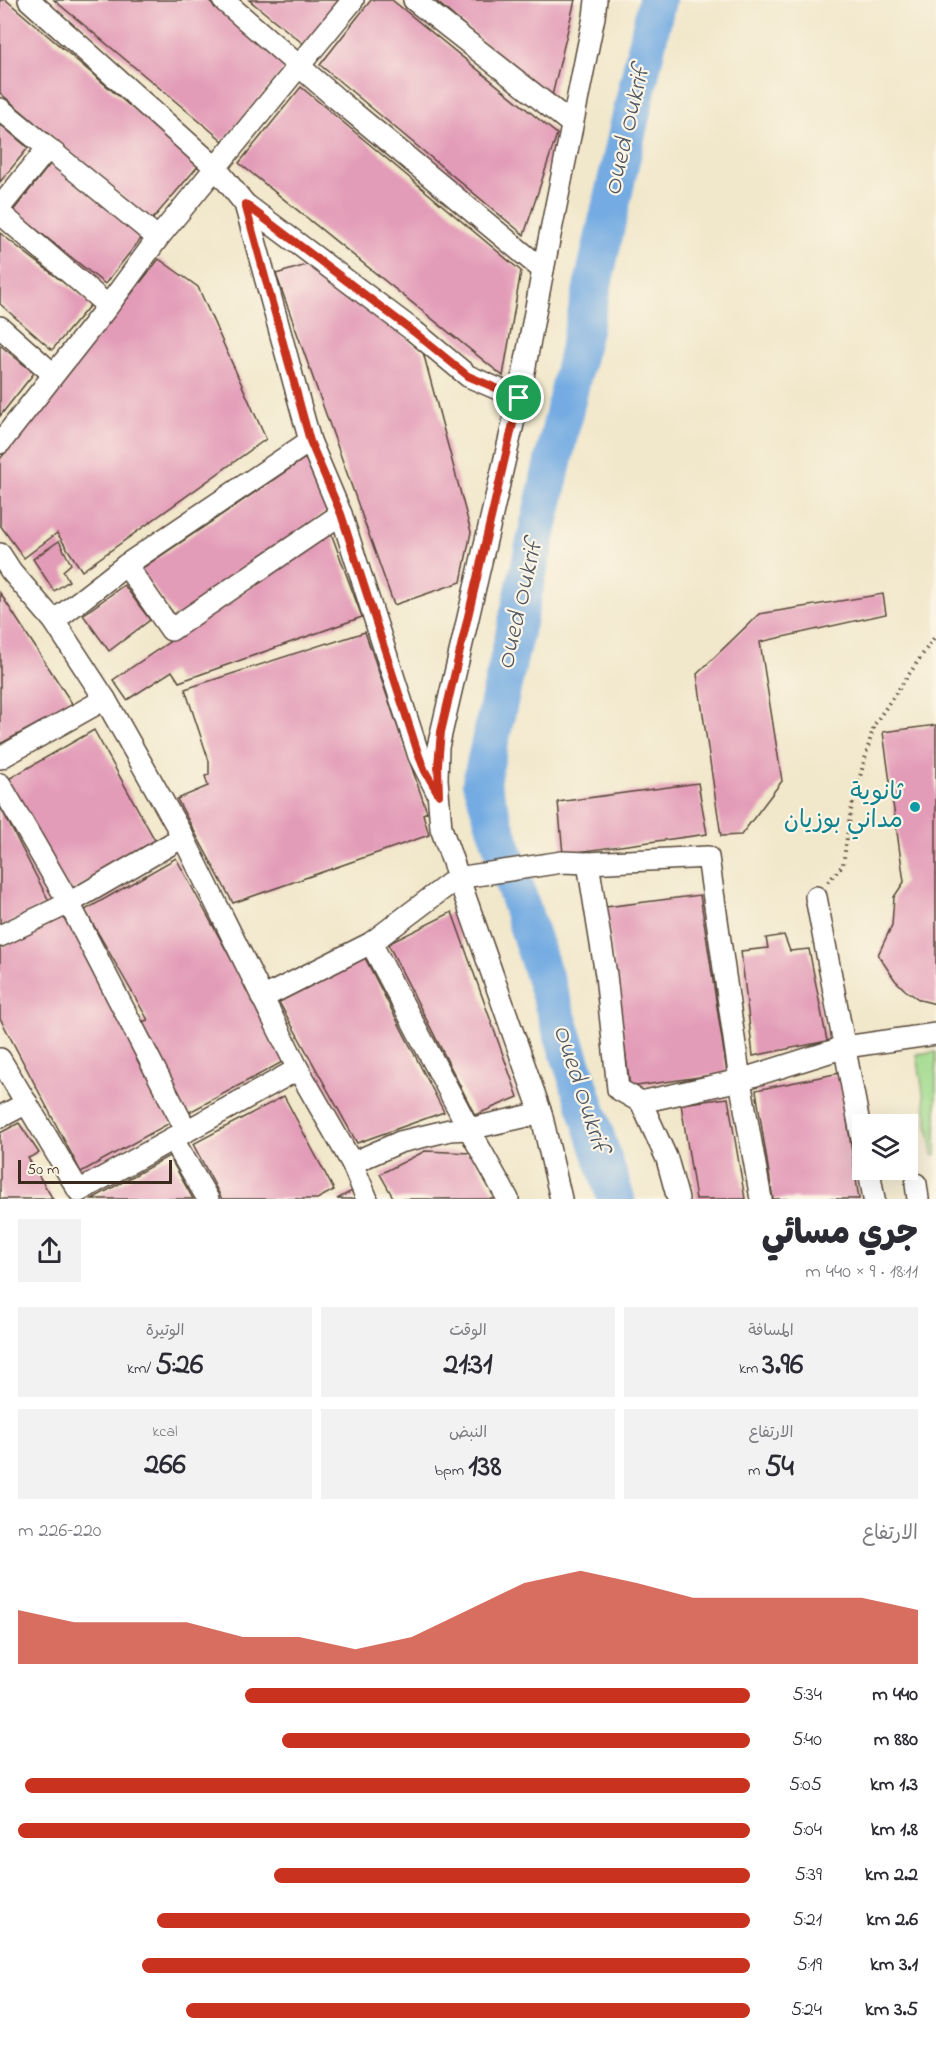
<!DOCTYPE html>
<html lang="ar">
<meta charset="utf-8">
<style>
:root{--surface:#fff;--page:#f2f2f3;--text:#2b2b33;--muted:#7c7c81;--accent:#c8321e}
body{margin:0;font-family:"Indie Flower","Playpen Sans Arabic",sans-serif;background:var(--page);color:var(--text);direction:rtl;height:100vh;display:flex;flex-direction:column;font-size:22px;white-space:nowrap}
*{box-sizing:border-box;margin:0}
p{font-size:20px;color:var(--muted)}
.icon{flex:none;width:33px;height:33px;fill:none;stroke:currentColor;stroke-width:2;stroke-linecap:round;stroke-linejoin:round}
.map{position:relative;height:1199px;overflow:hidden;direction:ltr}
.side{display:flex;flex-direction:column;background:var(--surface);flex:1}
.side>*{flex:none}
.fabs{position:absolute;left:852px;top:1114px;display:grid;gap:12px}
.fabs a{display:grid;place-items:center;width:66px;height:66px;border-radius:0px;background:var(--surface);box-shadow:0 6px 24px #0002;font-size:30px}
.scale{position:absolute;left:18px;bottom:15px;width:154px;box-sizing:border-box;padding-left:6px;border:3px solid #3b2a1e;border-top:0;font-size:16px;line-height:21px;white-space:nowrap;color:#3b2a1e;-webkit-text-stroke:4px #fcf5e5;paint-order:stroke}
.pin{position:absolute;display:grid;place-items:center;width:51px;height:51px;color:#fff;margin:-26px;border:3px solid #fff;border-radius:50%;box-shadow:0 2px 6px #0007}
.round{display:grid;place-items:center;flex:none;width:63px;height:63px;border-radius:0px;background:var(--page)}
.head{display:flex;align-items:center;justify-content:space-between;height:102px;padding:0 18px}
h1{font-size:33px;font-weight:800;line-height:45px}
.metrics{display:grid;grid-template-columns:repeat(3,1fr);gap:9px;height:102px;padding:6px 18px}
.metrics div{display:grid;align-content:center;border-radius:0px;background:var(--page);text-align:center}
.metrics b{font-size:30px;font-weight:800}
.metrics small{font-size:16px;font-weight:400}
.metrics p{font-size:16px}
.chart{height:168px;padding:12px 18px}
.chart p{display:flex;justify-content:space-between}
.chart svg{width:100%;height:108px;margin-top:6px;fill:var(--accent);opacity:.7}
ul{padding:0 18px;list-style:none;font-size:20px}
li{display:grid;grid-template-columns:96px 72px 1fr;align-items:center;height:45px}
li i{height:15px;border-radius:8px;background:var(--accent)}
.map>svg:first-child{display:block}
.green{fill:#a0db8e;stroke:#6e8256;stroke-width:1.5}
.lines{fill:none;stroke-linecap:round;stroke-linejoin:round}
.river{stroke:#73abe2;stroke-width:38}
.building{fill:#e39cb8}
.minor-casing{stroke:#564638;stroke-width:24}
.path{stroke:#564638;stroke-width:4;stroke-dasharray:1.5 4.5;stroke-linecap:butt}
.minor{stroke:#fff;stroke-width:21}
.route-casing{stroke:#fff;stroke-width:12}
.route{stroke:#c8321e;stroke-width:8}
.culture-dot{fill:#0f9aa8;stroke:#fcf5e5;stroke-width:2}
.labels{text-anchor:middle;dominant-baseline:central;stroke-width:4.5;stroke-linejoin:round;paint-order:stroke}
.culture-label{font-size:24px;fill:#0d838f;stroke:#fcf5e5;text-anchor:end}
.water-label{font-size:26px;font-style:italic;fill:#4f5763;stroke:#fcf5e5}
</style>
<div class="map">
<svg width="936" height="1199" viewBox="0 0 936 1199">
<rect width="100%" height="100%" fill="#fcf5e5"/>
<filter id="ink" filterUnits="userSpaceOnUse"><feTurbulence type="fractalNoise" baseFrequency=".0167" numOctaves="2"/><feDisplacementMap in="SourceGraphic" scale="12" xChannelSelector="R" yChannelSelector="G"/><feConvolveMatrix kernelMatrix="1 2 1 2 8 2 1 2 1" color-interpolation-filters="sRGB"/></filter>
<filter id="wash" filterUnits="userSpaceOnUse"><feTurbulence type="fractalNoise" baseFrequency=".008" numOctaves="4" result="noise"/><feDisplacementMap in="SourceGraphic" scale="24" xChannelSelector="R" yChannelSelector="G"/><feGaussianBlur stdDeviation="1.35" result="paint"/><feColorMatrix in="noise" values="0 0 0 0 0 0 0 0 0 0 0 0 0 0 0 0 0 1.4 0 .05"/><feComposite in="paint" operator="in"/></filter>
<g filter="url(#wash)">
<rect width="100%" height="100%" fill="#f1e7cb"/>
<polygon class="green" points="936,1052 936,1155 933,1155 917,1054"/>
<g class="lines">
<polyline class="river" points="616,1199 481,782 657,0"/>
</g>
<g id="blocks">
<g class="building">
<polygon points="0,0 6,0 199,165 151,221 0,93"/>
<polygon points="54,0 208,0 287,66 223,141"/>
<polygon points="249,0 342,0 306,46"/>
<polygon points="371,0 392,0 557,134 524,235 320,65"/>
<polygon points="435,0 575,0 551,100"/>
<polygon points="301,87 521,271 503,376 239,163"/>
<polygon points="0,124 28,148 0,182"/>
<polygon points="51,163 143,236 105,284 13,211"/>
<polygon points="0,233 91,304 52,350 0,304"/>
<polygon points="159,259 198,287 266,439 82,571 57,533 24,558 0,525 0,459"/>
<polygon points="313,263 423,352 471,532 461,582 394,605 276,274"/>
<polygon points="0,345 34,373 0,416"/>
<polygon points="304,459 313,462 327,511 177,618 140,570"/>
<polygon points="331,533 362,617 179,682 172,671 127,700 113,680"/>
<polygon points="59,541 71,564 63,571 69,581 54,591 33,559"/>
<polygon points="124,585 150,620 109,651 83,615"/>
<polygon points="0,593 73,705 0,744"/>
<polygon points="883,594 886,614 760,642 782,781 741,835 721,836 697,674 759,614"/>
<polygon points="365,632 427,812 423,814 429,835 233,903 177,799 208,786 205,776 209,775 209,761 185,689 327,643 328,644"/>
<polygon points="936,725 936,1004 920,1000 905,990 895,980 878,955 892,925 894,897 904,882 883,732"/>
<polygon points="94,730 157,844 68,893 5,781"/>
<polygon points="698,783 707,834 563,854 558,802"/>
<polygon points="0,806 50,903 0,928"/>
<polygon points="176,858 286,1060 186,1114 137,1023 148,1020 85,910"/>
<polygon points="700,895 727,1073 630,1087 606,907"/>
<polygon points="452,912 518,1097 475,1115 388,944"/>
<polygon points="66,915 175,1120 81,1172 0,1018 0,948"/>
<polygon points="784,935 790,951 809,949 827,1041 753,1056 741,951 768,948 766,938"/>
<polygon points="365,958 444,1112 357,1143 279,1002"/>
<polygon points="840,1073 859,1199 773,1199 756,1090"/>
<polygon points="284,1096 334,1190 317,1199 222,1199 193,1144"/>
<polygon points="728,1098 745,1199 696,1199 681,1104"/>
<polygon points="19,1123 39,1153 28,1158 53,1199 0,1199 0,1133"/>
<polygon points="425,1151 471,1153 498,1199 394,1199 380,1174"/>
<polygon points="169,1156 193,1199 92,1199"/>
<polygon points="352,1191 355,1199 337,1199"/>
</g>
</g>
</g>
<g filter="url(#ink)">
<use href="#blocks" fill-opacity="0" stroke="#564638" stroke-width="1.5"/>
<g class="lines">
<defs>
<g id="minor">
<polyline points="29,0 216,168 245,204 414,331 468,376 519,398"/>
<polyline points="223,0 337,99 543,270"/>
<polyline points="414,0 572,124"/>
<polyline points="0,109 158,238"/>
<polyline points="245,204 310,441 341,514 419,756 437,792"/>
<polyline points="0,207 48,148"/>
<polyline points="0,213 108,306"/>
<polyline points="0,327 53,374"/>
<polyline points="0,443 108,306 158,238 353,0"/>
<polyline points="0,554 11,571 54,621 105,699 183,837 298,1069 352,1163 367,1199"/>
<polyline points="126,565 171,630 341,514"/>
<polyline points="54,621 126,565 310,441"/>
<polyline points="0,758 105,699"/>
<polyline points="0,784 69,903 186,1130"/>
<polyline points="588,863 606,975 618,1089 641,1102 667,1159 678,1199"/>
<polyline points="816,897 862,1139"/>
<polyline points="0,936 69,903 183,837"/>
<polyline points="371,943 469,1129 508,1199"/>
<polyline points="262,998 371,943 457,878 562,862 588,863 708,857 740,1080 761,1199"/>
<polyline points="0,1059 79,1191 298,1069"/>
<polyline points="641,1102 740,1080 845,1047 936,1034"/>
<polyline points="0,1117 27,1103"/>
<polyline points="172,1138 208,1199"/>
<polyline points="352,1163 400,1142 450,1130 469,1129 541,1113"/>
<polyline points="869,1170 874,1199"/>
<polyline points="916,1184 918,1199"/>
<polyline points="561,1199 541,1113 441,828 437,779 438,747 519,398 543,270 594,17 596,0"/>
</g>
</defs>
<use href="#minor" class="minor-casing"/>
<polyline class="path" points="828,882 843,865 851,810 874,725 936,635"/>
<use href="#minor" class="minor"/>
</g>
</g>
<g class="lines" filter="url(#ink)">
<defs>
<polygon id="route" points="245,204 414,332 468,376 519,398 441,732 438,765 439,795 425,771 419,756 341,514 310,441"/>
</defs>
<use href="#route" class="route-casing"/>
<use href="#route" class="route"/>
</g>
<circle class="culture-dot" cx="915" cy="807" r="6"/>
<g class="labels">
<g class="culture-label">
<text x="903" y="793">ثانوية<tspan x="903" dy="28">مداني بوزيان</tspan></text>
</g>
<g class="water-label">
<text transform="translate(628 131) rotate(-77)">Oued Oukrif</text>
<text transform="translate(521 605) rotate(-77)">Oued Oukrif</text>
<text transform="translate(580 1089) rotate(72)">Oued Oukrif</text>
</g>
</g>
</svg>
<div class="fabs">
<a><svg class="icon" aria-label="layers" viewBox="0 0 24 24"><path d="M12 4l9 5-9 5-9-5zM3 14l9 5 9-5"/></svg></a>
</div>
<div class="scale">50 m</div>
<div class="pin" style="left:519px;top:398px;background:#1e9e55"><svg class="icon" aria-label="arrive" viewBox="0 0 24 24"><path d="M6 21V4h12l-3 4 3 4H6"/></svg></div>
</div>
<section class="side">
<div class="head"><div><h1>جري مسائي</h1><p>18:11 · 9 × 440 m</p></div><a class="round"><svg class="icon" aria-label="share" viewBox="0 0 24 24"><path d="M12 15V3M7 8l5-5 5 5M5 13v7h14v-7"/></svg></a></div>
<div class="metrics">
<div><p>المسافة</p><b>3.96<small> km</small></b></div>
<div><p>الوقت</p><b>21:31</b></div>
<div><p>الوتيرة</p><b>5:26<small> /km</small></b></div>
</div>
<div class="metrics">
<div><p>الارتفاع</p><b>54<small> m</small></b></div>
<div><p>النبض</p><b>138<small> bpm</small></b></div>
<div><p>kcal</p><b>266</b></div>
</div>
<div class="chart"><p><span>الارتفاع</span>220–226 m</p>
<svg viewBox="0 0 160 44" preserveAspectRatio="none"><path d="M0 44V22L10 27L20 27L30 27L40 33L50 33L60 38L70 33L80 22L90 11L100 6L110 11L120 17L130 17L140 17L150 17L160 22V44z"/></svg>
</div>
<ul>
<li><b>440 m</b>5:34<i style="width:69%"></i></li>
<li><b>880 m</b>5:40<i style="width:64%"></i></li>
<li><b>1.3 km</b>5:05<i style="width:99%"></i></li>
<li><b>1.8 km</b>5:04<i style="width:100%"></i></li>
<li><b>2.2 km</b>5:39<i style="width:65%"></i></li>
<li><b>2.6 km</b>5:21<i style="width:81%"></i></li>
<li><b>3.1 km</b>5:19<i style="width:83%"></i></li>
<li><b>3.5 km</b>5:24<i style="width:77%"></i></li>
</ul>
</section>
